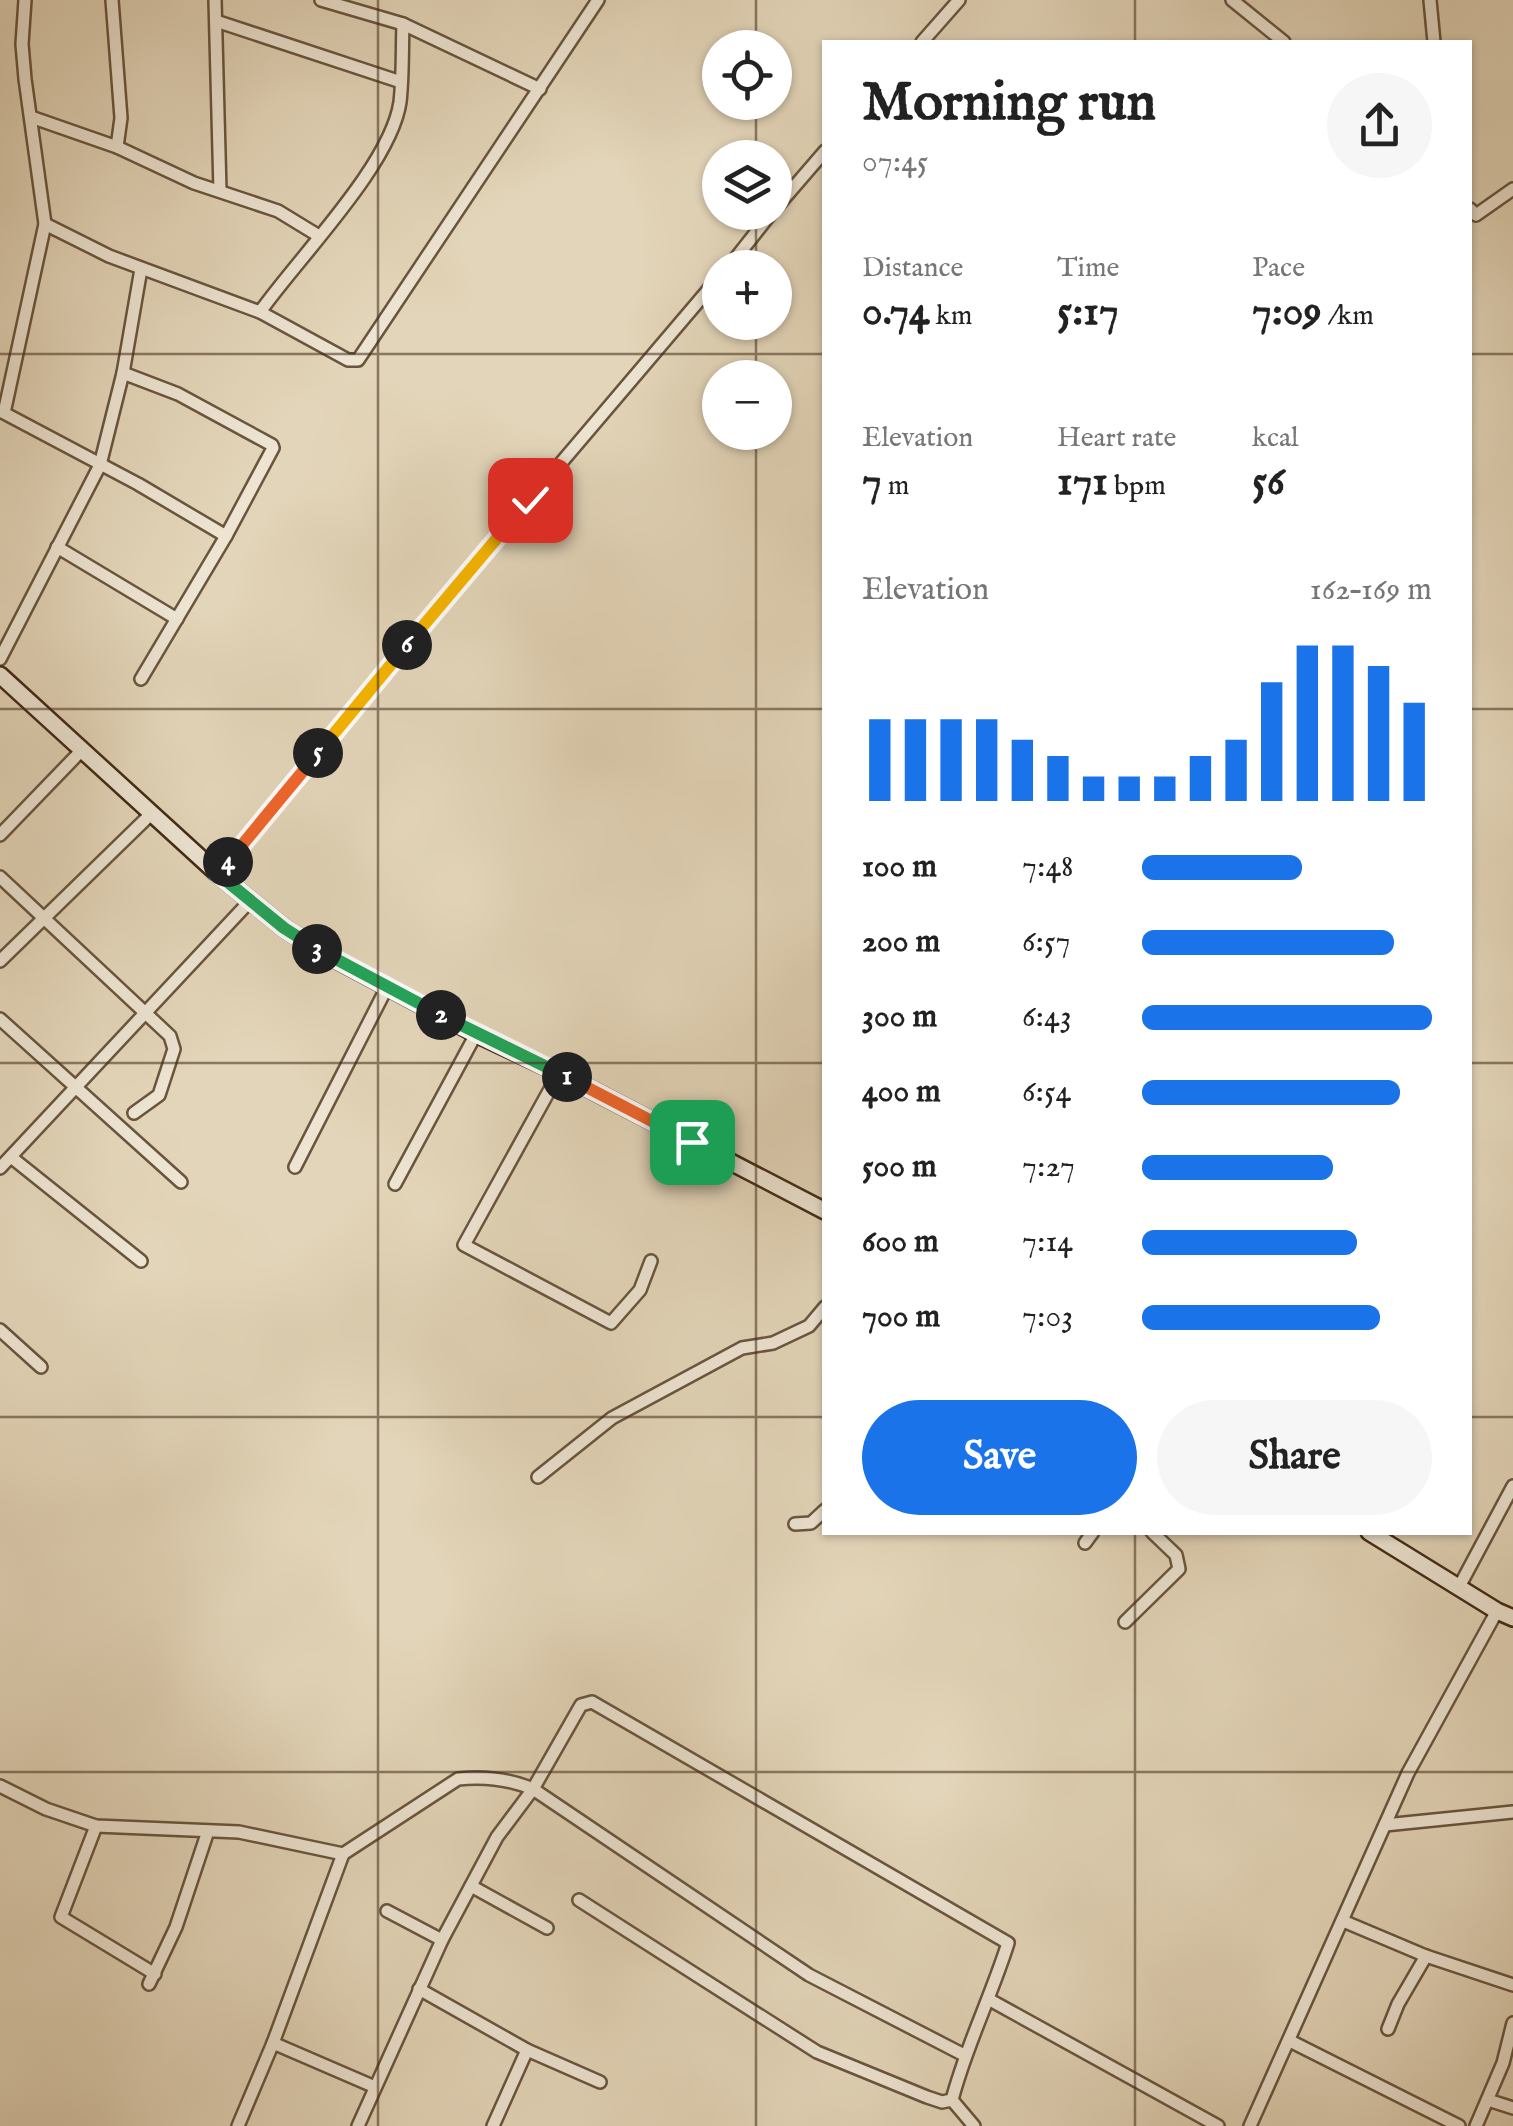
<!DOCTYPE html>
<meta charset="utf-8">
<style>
:root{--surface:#fff;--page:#f6f6f6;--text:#222;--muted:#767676;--accent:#1a73e8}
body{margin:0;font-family:"IM FELL English",serif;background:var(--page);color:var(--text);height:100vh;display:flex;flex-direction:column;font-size:38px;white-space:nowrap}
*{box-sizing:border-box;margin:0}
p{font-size:32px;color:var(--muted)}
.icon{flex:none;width:55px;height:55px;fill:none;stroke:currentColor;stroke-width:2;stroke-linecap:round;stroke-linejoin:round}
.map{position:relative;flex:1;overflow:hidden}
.drawer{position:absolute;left:822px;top:40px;width:650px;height:1495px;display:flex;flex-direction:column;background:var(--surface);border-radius:0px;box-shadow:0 2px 8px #0004}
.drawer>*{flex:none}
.buttons{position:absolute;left:702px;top:30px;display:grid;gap:20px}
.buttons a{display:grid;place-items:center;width:90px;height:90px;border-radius:50%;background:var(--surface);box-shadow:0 2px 8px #0004;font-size:50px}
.pin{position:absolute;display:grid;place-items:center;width:85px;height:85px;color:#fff;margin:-42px;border-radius:20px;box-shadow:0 5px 15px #0006}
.km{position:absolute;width:50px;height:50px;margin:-25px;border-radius:50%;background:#222;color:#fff;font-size:28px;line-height:50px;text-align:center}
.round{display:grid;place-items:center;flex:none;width:105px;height:105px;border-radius:52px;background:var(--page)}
.head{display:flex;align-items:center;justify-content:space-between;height:170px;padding:0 40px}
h1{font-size:55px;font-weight:800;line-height:75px}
.stats{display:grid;grid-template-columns:repeat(3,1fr);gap:15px;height:170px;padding:10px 40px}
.stats div{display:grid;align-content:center}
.stats b{font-size:42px;font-weight:800}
.stats small{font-size:28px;font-weight:400}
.stats p{font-size:28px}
.chart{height:280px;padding:20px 40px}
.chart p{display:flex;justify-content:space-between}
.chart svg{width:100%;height:180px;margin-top:10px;stroke:var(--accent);stroke-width:6}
.button{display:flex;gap:20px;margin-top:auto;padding:20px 40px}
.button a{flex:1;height:115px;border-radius:60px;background:var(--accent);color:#fff;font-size:40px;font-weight:800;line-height:115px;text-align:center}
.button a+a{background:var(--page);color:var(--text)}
ul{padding:0 40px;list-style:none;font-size:32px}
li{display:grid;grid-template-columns:160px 120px 1fr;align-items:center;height:75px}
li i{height:25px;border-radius:12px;background:var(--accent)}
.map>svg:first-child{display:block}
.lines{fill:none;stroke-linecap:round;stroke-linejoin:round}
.street-casing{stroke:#69553e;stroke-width:16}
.secondary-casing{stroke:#402a15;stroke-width:20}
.street{stroke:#ede4d2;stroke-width:11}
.secondary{stroke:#ede4d2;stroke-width:15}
.split-1-casing{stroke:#fff;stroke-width:20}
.split-2-casing{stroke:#fff;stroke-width:20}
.split-3-casing{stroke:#fff;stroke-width:20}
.split-4-casing{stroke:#fff;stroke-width:20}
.split-5-casing{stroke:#fff;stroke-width:20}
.split-6-casing{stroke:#fff;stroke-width:20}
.split-7-casing{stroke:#fff;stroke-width:20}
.split-8-casing{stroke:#fff;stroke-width:20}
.split-1{stroke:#f0652b;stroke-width:12}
.split-2{stroke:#22a559;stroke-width:12}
.split-3{stroke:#22a559;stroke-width:12}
.split-4{stroke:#22a559;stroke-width:12}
.split-5{stroke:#f0652b;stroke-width:12}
.split-6{stroke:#f5b400;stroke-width:12}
.split-7{stroke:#f5b400;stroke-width:12}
.split-8{stroke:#f5b400;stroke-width:12}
.grid{fill:none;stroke:#402a15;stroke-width:2.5;stroke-opacity:0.55}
</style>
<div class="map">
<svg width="1513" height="2126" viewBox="0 0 1513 2126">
<rect width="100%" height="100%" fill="#e3d5b9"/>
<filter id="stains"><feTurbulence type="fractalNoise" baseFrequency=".002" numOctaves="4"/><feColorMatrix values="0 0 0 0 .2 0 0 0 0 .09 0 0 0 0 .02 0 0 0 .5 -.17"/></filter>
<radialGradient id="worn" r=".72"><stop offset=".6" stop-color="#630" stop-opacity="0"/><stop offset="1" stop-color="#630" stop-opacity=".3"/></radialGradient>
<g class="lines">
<defs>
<g id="street">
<polyline points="25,0 22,44 25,79 45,224 4,413 138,484 226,536"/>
<polyline points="112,0 121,118 117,147"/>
<polyline points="215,0 220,191"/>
<polyline points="321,0 403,24 540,89"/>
<polyline points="1232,0 1284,42"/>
<polyline points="1430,0 1434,42"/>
<polyline points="216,21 401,82"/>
<polyline points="922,42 959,0"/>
<polyline points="31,117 117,147 194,183 278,211 319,236"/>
<polyline points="775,209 825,151"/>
<polyline points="1470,209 1476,215 1513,189"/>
<polyline points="45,224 109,256 260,312 348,360 358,360 598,0"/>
<polyline points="728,268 772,212"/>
<path d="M260 312C298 258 391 165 400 102 403 76 402 50 403 24"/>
<polyline points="123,373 178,394 272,445 273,448 226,536 141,679"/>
<polyline points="57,547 177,619"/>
<polyline points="0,659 100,465 123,373 141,269"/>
<polyline points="0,835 81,751"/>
<polyline points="218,874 464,577 720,276"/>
<polyline points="0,877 170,1036 174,1049 159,1095 134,1113"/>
<polyline points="0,961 151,814"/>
<polyline points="0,1019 181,1182"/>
<polyline points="559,1073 464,1245 611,1323 640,1290 651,1261"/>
<polyline points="11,1157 141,1261"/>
<polyline points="295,1167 387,987"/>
<polyline points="0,1168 250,901"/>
<polyline points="395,1184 476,1034"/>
<polyline points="0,1330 41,1367"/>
<polyline points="538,1477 612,1418 742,1348 773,1343 809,1326 825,1307"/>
<polyline points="795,1524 811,1523 825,1510"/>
<polyline points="1085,1543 1093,1532"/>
<polyline points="1459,1587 1513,1486"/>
<polyline points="1125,1622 1179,1569 1176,1555 1152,1532"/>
<polyline points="0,1786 46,1809 96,1826 239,1832 343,1854"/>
<polyline points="1385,1825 1513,1812"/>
<polyline points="96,1826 61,1917 155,1974"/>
<polyline points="471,1886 547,1928"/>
<polyline points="579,1900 817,2052 927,2097 942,2102 952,2100"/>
<polyline points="387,1911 442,1940"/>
<polyline points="1343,1921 1426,1956 1513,1985"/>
<polyline points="149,1984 176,1927 208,1831"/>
<polyline points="419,1989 527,2050 600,2082"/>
<polyline points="990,2000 1218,2126"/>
<polyline points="1388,2029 1398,2004 1426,1956"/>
<polyline points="1290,2041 1459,2126"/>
<polyline points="273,2043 375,2087"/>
<polyline points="1488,2100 1513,2108"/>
<path d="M238 2126 273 2043 343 1854 458 1779C484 1776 509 1779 533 1789L809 1975 964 2055"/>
<path d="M358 2126 442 1940 497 1837 533 1789 581 1705 592 1702 1008 1943C991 1997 966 2046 952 2100L974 2126"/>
<polyline points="493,2126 527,2050"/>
<polyline points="1250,2126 1408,1773 1497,1611"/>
<polyline points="1476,2126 1503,2063 1513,2023"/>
</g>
<g id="secondary">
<polyline points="0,675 218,874 284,928 320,951 476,1034 559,1073 825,1211"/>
<polyline points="1369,1532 1497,1611 1513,1618"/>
</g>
</defs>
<use href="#street" class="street-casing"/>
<use href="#secondary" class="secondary-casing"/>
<use href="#street" class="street"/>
<use href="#secondary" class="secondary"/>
</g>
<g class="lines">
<defs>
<polyline id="split-1" points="567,1077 692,1142"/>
<polyline id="split-2" points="441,1015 567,1077"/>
<polyline id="split-3" points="317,949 441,1015"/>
<polyline id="split-4" points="228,862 218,874 284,928 317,949"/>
<polyline id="split-5" points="228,862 318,753"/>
<polyline id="split-6" points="318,753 407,645"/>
<polyline id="split-7" points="407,645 498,537"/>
<polyline id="split-8" points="498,537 530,500"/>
</defs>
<use href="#split-1" class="split-1-casing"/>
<use href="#split-2" class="split-2-casing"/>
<use href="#split-3" class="split-3-casing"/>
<use href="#split-4" class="split-4-casing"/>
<use href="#split-5" class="split-5-casing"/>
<use href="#split-6" class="split-6-casing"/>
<use href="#split-7" class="split-7-casing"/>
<use href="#split-8" class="split-8-casing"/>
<use href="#split-1" class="split-1"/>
<use href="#split-2" class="split-2"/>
<use href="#split-3" class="split-3"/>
<use href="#split-4" class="split-4"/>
<use href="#split-5" class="split-5"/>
<use href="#split-6" class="split-6"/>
<use href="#split-7" class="split-7"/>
<use href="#split-8" class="split-8"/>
</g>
<path class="grid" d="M378 0V2126M756 0V48M1135 0V42M756 102V158M756 212V268M756 322V378M0 354H825M1470 354H1513M756 432V2126M0 709H825M1470 709H1513M0 1063H825M1470 1063H1513M0 1417H825M1470 1417H1513M1135 1532V2126M0 1772H1513"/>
<rect width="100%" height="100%" filter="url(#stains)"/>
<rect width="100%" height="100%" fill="url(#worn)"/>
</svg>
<div class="buttons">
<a><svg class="icon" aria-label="locate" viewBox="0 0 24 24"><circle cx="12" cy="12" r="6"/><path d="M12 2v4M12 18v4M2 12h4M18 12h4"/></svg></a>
<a><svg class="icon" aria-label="layers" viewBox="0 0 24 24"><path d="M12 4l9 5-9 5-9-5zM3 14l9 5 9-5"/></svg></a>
<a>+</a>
<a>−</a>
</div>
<div class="pin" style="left:692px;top:1142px;background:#1e9e55"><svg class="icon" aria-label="arrive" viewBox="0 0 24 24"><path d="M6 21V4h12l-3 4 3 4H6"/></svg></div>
<div class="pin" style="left:530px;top:500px;background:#d93025"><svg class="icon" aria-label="check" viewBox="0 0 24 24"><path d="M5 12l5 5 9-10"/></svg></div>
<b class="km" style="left:567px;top:1077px">1</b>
<b class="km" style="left:441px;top:1015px">2</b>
<b class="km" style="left:317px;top:949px">3</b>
<b class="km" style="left:228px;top:862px">4</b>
<b class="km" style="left:318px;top:753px">5</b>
<b class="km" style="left:407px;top:645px">6</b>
<section class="drawer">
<div class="head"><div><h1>Morning run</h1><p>07:45</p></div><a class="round"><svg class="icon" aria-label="share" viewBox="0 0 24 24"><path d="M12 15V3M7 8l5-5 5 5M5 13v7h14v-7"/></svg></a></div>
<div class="stats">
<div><p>Distance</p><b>0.74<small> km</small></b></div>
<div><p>Time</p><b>5:17</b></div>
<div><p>Pace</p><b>7:09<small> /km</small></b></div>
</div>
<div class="stats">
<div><p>Elevation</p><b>7<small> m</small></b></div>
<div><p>Heart rate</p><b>171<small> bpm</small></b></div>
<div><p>kcal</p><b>56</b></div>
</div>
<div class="chart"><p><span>Elevation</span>162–169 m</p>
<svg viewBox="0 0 160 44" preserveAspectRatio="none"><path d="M5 44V24M15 44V24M25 44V24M35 44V24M45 44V29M55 44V33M65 44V38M75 44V38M85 44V38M95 44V33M105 44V29M115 44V15M125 44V6M135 44V6M145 44V11M155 44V20"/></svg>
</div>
<ul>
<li><b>100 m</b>7:48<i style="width:55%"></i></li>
<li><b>200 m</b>6:57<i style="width:87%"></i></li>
<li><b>300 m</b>6:43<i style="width:100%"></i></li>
<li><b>400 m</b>6:54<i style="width:89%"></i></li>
<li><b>500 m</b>7:27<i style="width:66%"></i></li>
<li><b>600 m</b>7:14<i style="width:74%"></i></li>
<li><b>700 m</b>7:03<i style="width:82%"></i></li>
</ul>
<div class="button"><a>Save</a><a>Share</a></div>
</section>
</div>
